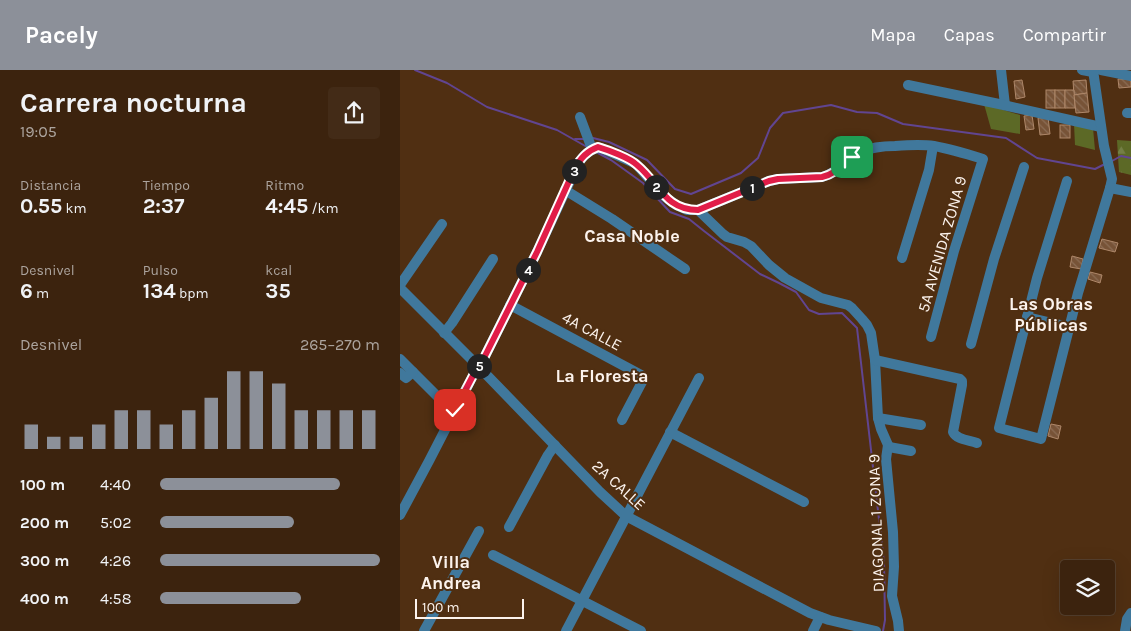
<!DOCTYPE html>
<html lang="es">
<meta charset="utf-8">
<style>
:root{--surface:#3c230e;--page:#432b17;--text:#f1f3f6;--muted:#aca49e;--line:#55402e;--accent:#8c9099}
body{margin:0;font-family:Karla,sans-serif;background:var(--page);color:var(--text);height:100vh;display:flex;flex-direction:column;font-size:19px;white-space:nowrap}
*{box-sizing:border-box;margin:0}
p{font-size:16px;color:var(--muted)}
.icon{flex:none;width:28px;height:28px;fill:none;stroke:currentColor;stroke-width:2;stroke-linecap:round;stroke-linejoin:round}
.map{position:relative;flex:1;overflow:hidden}
.details{display:flex;flex-direction:column;background:var(--surface);width:400px}
.details>*{flex:none}
.tools{position:absolute;left:660px;top:490px;display:grid;gap:10px}
.tools a{display:grid;place-items:center;width:55px;height:55px;border-radius:5px;background:var(--surface);box-shadow:0 5px 20px #0002,0 0 0 1px var(--line);font-size:25px}
.scale{position:absolute;left:15px;bottom:12px;width:109px;box-sizing:border-box;padding-left:5px;border:2px solid #fcf3ed;border-top:0;font-size:14px;line-height:18px;white-space:nowrap;color:#fcf3ed;-webkit-text-stroke:4px #502f12;paint-order:stroke}
.pin{position:absolute;display:grid;place-items:center;width:42px;height:42px;color:#fff;margin:-21px;border-radius:10px;box-shadow:0 2px 8px #0006}
.km{position:absolute;width:25px;height:25px;margin:-12px;border-radius:50%;background:#222;color:#fff;font-size:14px;line-height:25px;text-align:center}
.round{display:grid;place-items:center;flex:none;width:52px;height:52px;border-radius:5px;background:var(--page)}
.head{display:flex;align-items:center;justify-content:space-between;height:85px;padding:0 20px}
h1{font-size:28px;font-weight:700;line-height:38px}
.stats{display:grid;grid-template-columns:repeat(3,1fr);gap:8px;height:85px;padding:5px 20px}
.stats div{display:grid;align-content:center}
.stats b{font-size:21px;font-weight:700}
.stats small{font-size:14px;font-weight:400}
.stats p{font-size:14px}
.chart{height:140px;padding:10px 20px}
.chart p{display:flex;justify-content:space-between}
.chart svg{width:100%;height:90px;margin-top:5px;stroke:var(--accent);stroke-width:6}
ul{padding:0 20px;list-style:none;font-size:16px}
li{display:grid;grid-template-columns:80px 60px 1fr;align-items:center;height:38px}
li i{height:12px;border-radius:6px;background:var(--accent)}
header{display:flex;align-items:center;gap:30px;box-sizing:border-box;height:70px;padding:0 25px;background:var(--accent);color:#fff}
header strong{font-size:24px}
nav{display:flex;gap:28px;margin-inline-start:auto;font-size:18px}
main{display:flex;flex:1;min-height:0}
.map>svg:first-child{display:block}
.forest{fill:url(#forest-firs)}
.green{fill:#5c6926}
.lines{fill:none;stroke-linecap:round;stroke-linejoin:round}
.stream{stroke:#614591;stroke-width:2}
.building{fill:url(#building-back-hatch);stroke:#ae8769}
.minor{stroke:#40789c;stroke-width:10}
.route-casing{stroke:#fff;stroke-width:10}
.route{stroke:#e11d48;stroke-width:6}
.labels{text-anchor:middle;dominant-baseline:central;stroke-width:4;stroke-linejoin:round;paint-order:stroke}
.street-label{font-size:16px;fill:#fcf3ed;stroke:#502f12}
.neighbourhood-label{font-size:18px;font-weight:bold;fill:#fcf3ed;stroke:#502f12}
</style>
<header>
<strong>Pacely</strong>
<nav><a>Mapa</a><a>Capas</a><a>Compartir</a></nav>
</header>
<main>
<section class="details">
<div class="head"><div><h1>Carrera nocturna</h1><p>19:05</p></div><a class="round"><svg class="icon" aria-label="share" viewBox="0 0 24 24"><path d="M12 15V3M7 8l5-5 5 5M5 13v7h14v-7"/></svg></a></div>
<div class="stats">
<div><p>Distancia</p><b>0.55<small> km</small></b></div>
<div><p>Tiempo</p><b>2:37</b></div>
<div><p>Ritmo</p><b>4:45<small> /km</small></b></div>
</div>
<div class="stats">
<div><p>Desnivel</p><b>6<small> m</small></b></div>
<div><p>Pulso</p><b>134<small> bpm</small></b></div>
<div><p>kcal</p><b>35</b></div>
</div>
<div class="chart"><p><span>Desnivel</span>265–270 m</p>
<svg viewBox="0 0 160 44" preserveAspectRatio="none"><path d="M5 44V32M15 44V38M25 44V38M35 44V32M45 44V25M55 44V25M65 44V32M75 44V25M85 44V19M95 44V6M105 44V6M115 44V12M125 44V25M135 44V25M145 44V25M155 44V25"/></svg>
</div>
<ul>
<li><b>100 m</b>4:40<i style="width:82%"></i></li>
<li><b>200 m</b>5:02<i style="width:61%"></i></li>
<li><b>300 m</b>4:26<i style="width:100%"></i></li>
<li><b>400 m</b>4:58<i style="width:64%"></i></li>
</ul>
</section>
<div class="map">
<svg width="731" height="561" viewBox="0 0 731 561">
<defs>
<pattern id="forest-firs" width="22" height="20" patternUnits="userSpaceOnUse" patternTransform="scale(1.25)"><rect width="22" height="20" fill="#5c6926"/><path d="M5 1l3.5 6h-7zM16 11l3.5 6h-7z" fill="#747f46"/></pattern>
<pattern id="building-back-hatch" width="6" height="6" patternUnits="userSpaceOnUse" patternTransform="scale(1.25)"><rect width="6" height="6" fill="#775337"/><path d="M-1 5l2 2M0 0l6 6M5-1l2 2" fill="none" stroke="#8b6c54"/></pattern>
</defs>
<rect width="100%" height="100%" fill="#502f12"/>
<polygon class="forest" points="717,70 731,71 731,105 719,102"/>
<g class="green">
<polygon points="584,34 620,45 620,64 591,59"/>
<polygon points="674,54 693,58 695,80 675,75"/>
</g>
<g class="lines">
<g class="stream">
<polyline points="15,0 47,13 87,37 157,60 187,77"/>
<polyline points="193,68 209,72 247,90 275,119 291,124 341,103 358,88 370,58 383,43 431,35 457,42 477,43 503,54 606,68 637,88 695,99 705,94"/>
<polyline points="175,69 185,69"/>
<polyline points="198,83 211,90 243,113 270,142 289,149 304,161 360,204 379,213 396,222 409,240 419,244 442,243 457,258 484,493 485,550 483,561"/>
<polyline points="712,91 721,86 731,88"/>
</g>
</g>
<g class="building">
<polygon points="718,9 731,9 731,17 719,18"/>
<polygon points="622,10 625,27 616,29 614,11"/>
<polygon points="686,10 687,23 674,25 673,11"/>
<rect x="646" y="20" width="9" height="18"/>
<rect x="655" y="20" width="10" height="18"/>
<polygon points="665,20 674,20 675,38 665,38"/>
<polygon points="687,23 689,42 676,43 674,25"/>
<polygon points="632,45 634,59 626,60 624,46"/>
<polygon points="648,47 650,64 640,65 638,48"/>
<rect x="660" y="55" width="10" height="13"/>
<polygon points="702,169 718,173 715,182 699,178"/>
<polygon points="672,186 683,189 681,199 670,197"/>
<polygon points="690,202 702,205 700,213 688,209"/>
<polygon points="651,354 661,356 658,369 648,366"/>
</g>
<g class="lines">
<g class="minor">
<polyline points="601,0 605,35"/>
<polyline points="682,0 693,2"/>
<polyline points="701,0 731,6"/>
<polyline points="508,15 599,34 701,57"/>
<polyline points="727,43 731,43"/>
<polyline points="180,47 192,79"/>
<polyline points="667,111 637,208 599,358 641,369 678,223 710,118 712,109 704,76 693,0"/>
<polyline points="710,118 731,122"/>
<polyline points="165,120 212,149 285,199"/>
<polyline points="298,140 323,164 327,167 344,172 351,176 369,195 385,208 421,228 448,235 452,238 462,249 467,255 471,263 475,290 478,348 481,359 488,375 486,389 493,462 494,497 492,526 498,551 499,561"/>
<polyline points="502,188 529,100 533,76"/>
<polyline points="0,215 42,154"/>
<polyline points="0,218 78,296 200,422 226,446 410,543 429,550 476,561"/>
<polyline points="110,235 241,305 243,307 242,312 222,350"/>
<polyline points="627,247 669,257"/>
<polyline points="44,263 52,253 93,189"/>
<polyline points="571,274 594,189 624,97"/>
<polyline points="0,289 54,343"/>
<path d="M475 290 560 309 562 311V315L553 362C557 370 569 370 577 373"/>
<polyline points="0,303 6,308 13,302"/>
<polyline points="478,348 521,355"/>
<polyline points="270,362 404,432"/>
<polyline points="489,377 511,381"/>
<path d="M0 445 29 391 78 296 85 286 137 182 179 92C184 85 191 77 201 78L236 94 265 127 276 135 287 140H298L369 111 378 109 422 107C438 103 446 89 461 82 472 77 483 76 495 76 508 75 521 74 534 76 551 79 567 84 583 89L554 181 531 267"/>
<polyline points="109,457 148,385 155,375"/>
<polyline points="93,485 241,561"/>
<polyline points="24,561 79,461"/>
<polyline points="166,561 299,308"/>
<polyline points="413,561 420,547"/>
<polyline points="725,561 727,549 731,543"/>
</g>
</g>
<g class="lines">
<defs>
<path id="route" d="M55 340 78 296 85 286 137 182 175 98C181 88 187 81 198 77 208 80 230 88 237 95 259 113 265 140 298 140L369 111 378 109 422 107C435 104 442 95 452 87"/>
</defs>
<use href="#route" class="route-casing"/>
<use href="#route" class="route"/>
</g>
<g class="labels">
<g class="street-label">
<text transform="translate(542 174) rotate(-74)">5A AVENIDA ZONA 9</text>
<text transform="translate(192 261) rotate(28)">4A CALLE</text>
<text transform="translate(219 415) rotate(42)">2A CALLE</text>
<text transform="translate(476 453) rotate(-92)">DIAGONAL 1 ZONA 9</text>
</g>
<g class="neighbourhood-label">
<text x="232" y="166">Casa Noble</text>
<text x="651" y="234">Las Obras<tspan x="651" dy="21">Públicas</tspan></text>
<text x="202" y="306">La Floresta</text>
<text x="51" y="492">Villa<tspan x="51" dy="21">Andrea</tspan></text>
</g>
</g>
</svg>
<div class="tools">
<a><svg class="icon" aria-label="layers" viewBox="0 0 24 24"><path d="M12 4l9 5-9 5-9-5zM3 14l9 5 9-5"/></svg></a>
</div>
<div class="scale">100 m</div>
<div class="pin" style="left:452px;top:87px;background:#1e9e55"><svg class="icon" aria-label="arrive" viewBox="0 0 24 24"><path d="M6 21V4h12l-3 4 3 4H6"/></svg></div>
<div class="pin" style="left:55px;top:340px;background:#d93025"><svg class="icon" aria-label="check" viewBox="0 0 24 24"><path d="M5 12l5 5 9-10"/></svg></div>
<b class="km" style="left:352px;top:118px">1</b>
<b class="km" style="left:256px;top:117px">2</b>
<b class="km" style="left:174px;top:101px">3</b>
<b class="km" style="left:128px;top:200px">4</b>
<b class="km" style="left:79px;top:296px">5</b>
</div>
</main>
